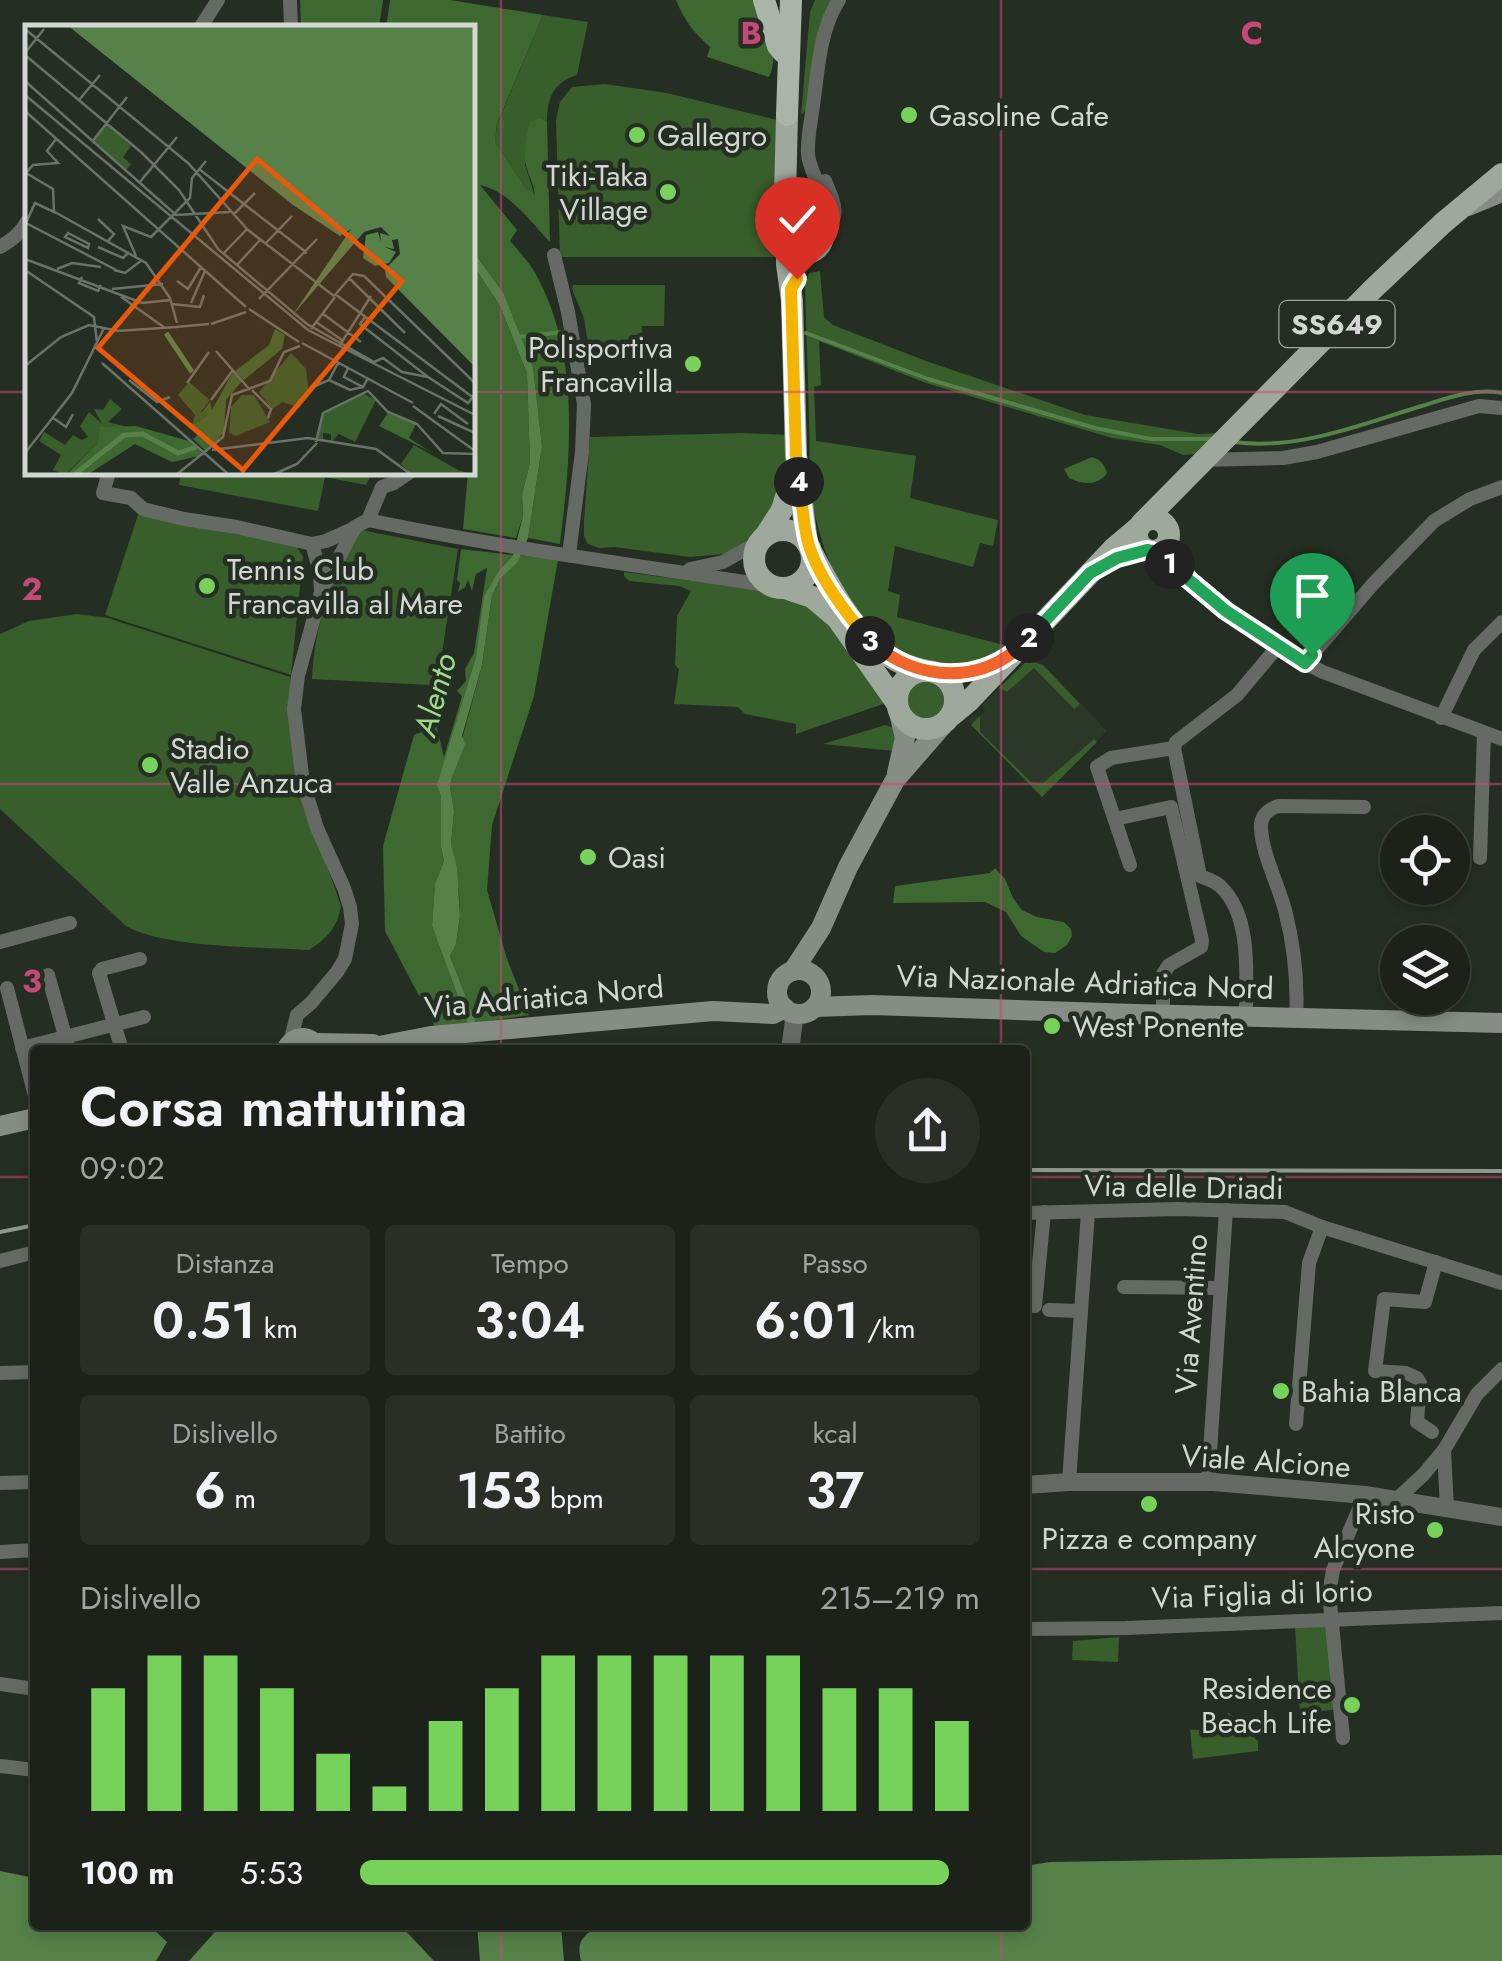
<!DOCTYPE html>
<html lang="it">
<meta charset="utf-8">
<style>
:root{--surface:#1c221a;--page:#292f27;--text:#f1f3f6;--muted:#a0a4a2;--line:#3a3f39;--accent:#76d25a}
body{margin:0;font-family:Jost,sans-serif;background:var(--page);color:var(--text);height:100vh;display:flex;flex-direction:column;font-size:38px;white-space:nowrap}
*{box-sizing:border-box;margin:0}
p{font-size:32px;color:var(--muted)}
.icon{flex:none;width:55px;height:55px;fill:none;stroke:currentColor;stroke-width:2;stroke-linecap:round;stroke-linejoin:round}
.map{position:relative;flex:1;overflow:hidden}
.sheet{position:absolute;left:30px;top:1045px;width:1000px;height:885px;display:flex;flex-direction:column;background:var(--surface);border-radius:10px;box-shadow:0 5px 15px #0003,0 0 0 2px var(--line)}
.sheet>*{flex:none}
.tools{position:absolute;left:1380px;top:815px;display:grid;gap:20px}
.tools a{display:grid;place-items:center;width:90px;height:90px;border-radius:50%;background:var(--surface);box-shadow:0 5px 15px #0003,0 0 0 2px var(--line);font-size:50px}
.pin{position:absolute;display:grid;place-items:center;width:85px;height:85px;color:#fff;margin:-102px -42px;border-radius:50% 50% 50% 0;rotate:-45deg;box-shadow:0 0 10px #0007}
.pin .icon{rotate:45deg}
.km{position:absolute;width:50px;height:50px;margin:-25px;border-radius:50%;background:#222;color:#fff;font-size:28px;line-height:50px;text-align:center}
.round{display:grid;place-items:center;flex:none;width:105px;height:105px;border-radius:52px;background:var(--page)}
.headline{display:flex;align-items:center;justify-content:space-between;height:170px;padding:0 50px}
h1{font-size:55px;font-weight:600;line-height:75px}
.figures{display:grid;grid-template-columns:repeat(3,1fr);gap:15px;height:170px;padding:10px 50px}
.figures div{display:grid;align-content:center;border-radius:10px;background:var(--page);text-align:center}
.figures b{font-size:50px;font-weight:600}
.figures small{font-size:28px;font-weight:400}
.figures p{font-size:28px}
.chart{height:280px;padding:20px 50px}
.chart p{display:flex;justify-content:space-between}
.chart svg{width:100%;height:180px;margin-top:10px;stroke:var(--accent);stroke-width:6}
ul{padding:0 50px;list-style:none;font-size:32px}
li{display:grid;grid-template-columns:160px 120px 1fr;align-items:center;height:75px}
li i{height:25px;border-radius:12px;background:var(--accent)}
.map>svg:first-child{display:block}
.built{fill:#2b3828}
.green{fill:#375e2b}
.forest{fill:#3d6830}
.water{fill:#56824a}
.lines{fill:none;stroke-linecap:round;stroke-linejoin:round}
.stream{stroke:#56824a;stroke-width:4}
.minor{stroke:#656a64;stroke-width:14}
.tertiary{stroke:#656a64;stroke-width:18}
.secondary{stroke:#868d84;stroke-width:20}
.primary{stroke:#9fa89d;stroke-width:22}
.trunk{stroke:#aab4a8;stroke-width:22}
.rail{stroke:#8f968e;stroke-width:4}
.split-1-casing{stroke:#fff;stroke-width:20}
.split-2-casing{stroke:#fff;stroke-width:20}
.split-3-casing{stroke:#fff;stroke-width:20}
.split-4-casing{stroke:#fff;stroke-width:20}
.split-5-casing{stroke:#fff;stroke-width:20}
.split-1{stroke:#22a559;stroke-width:12}
.split-2{stroke:#22a559;stroke-width:12}
.split-3{stroke:#f0652b;stroke-width:12}
.split-4{stroke:#f5b400;stroke-width:12}
.split-5{stroke:#f5b400;stroke-width:12}
.grid{fill:none;stroke:#c64878;stroke-width:2.5;stroke-opacity:0.55}
.poi-dot{fill:#76d25a;stroke:#252e23;stroke-width:4}
.labels{text-anchor:middle;dominant-baseline:central;stroke-width:9;stroke-linejoin:round;paint-order:stroke}
.shield{fill:#252e23;stroke:#9ea59d;stroke-width:2.5}
.shield-label{font-size:28px;font-weight:bold;fill:#d2d8d1}
.poi-label{font-size:30px;fill:#d2d8d1;stroke:#252e23;text-anchor:start}
.street-label{font-size:30px;fill:#d2d8d1;stroke:#252e23}
.water-label{font-size:32px;font-style:italic;fill:#9bda89;stroke:#252e23}
.inset-river{fill:none;stroke:#56824a;stroke-width:5}
.inset-road{fill:none;stroke:#6a7269;stroke-width:2.5}
.view{fill:#e8590c;fill-opacity:0.15;stroke:#e8590c;stroke-width:5}
.inset-edge{fill:none;stroke:#d2d8d1;stroke-width:5}
.grid-label{font-size:32px;text-anchor:middle;font-weight:bold;fill:#c64878;stroke:#252e23;stroke-width:9;stroke-linejoin:round;paint-order:stroke}
</style>
<div class="map">
<svg width="1502" height="1961" viewBox="0 0 1502 1961">
<rect width="100%" height="100%" fill="#252e23"/>
<polygon class="built" points="1028,660 1043,665 1107,731 1042,797 968,721 973,715 980,716 985,711 982,705"/>
<g class="green">
<polygon points="815,0 834,0 807,109 801,115 810,12"/>
<path d="M543 15 588 22 577 75C554 82 547 98 547 121L540 118 525 165 535 196 525 187 495 142 497 125Z"/>
<polygon points="605,84 667,93 777,120 779,257 560,257 556,120 560,102 572,87"/>
<path d="M820 271 824 317 833 325 926 361 1085 415 1198 434 1217 433 1198 454 1183 455 1160 445 1112 438 926 383 819 341 821 385 814 387 816 441 916 456 910 498 998 520 993 546 980 543 973 567 895 546 888 591 900 595 897 617 1011 647C978 667 953 671 916 659 854 639 818 551 811 491 809 468 810 445 809 422 808 376 806 330 805 284L809 273Z"/>
<polygon points="573,285 665,285 664,326 642,326 641,356 590,359 584,318 572,289"/>
<polygon points="744,433 788,435 785,485 757,534 743,544 724,554 690,557 614,547 599,548 588,544 584,536 584,522 590,437"/>
<polygon points="181,473 181,472 372,473 366,485 325,477 318,511 179,485"/>
<polygon points="138,515 284,537 297,547 303,557 291,675 105,615"/>
<path d="M361 530 458 549 440 666 430 685 312 679C314 626 332 574 361 530Z"/>
<polygon points="624,572 716,584 801,598 816,605 886,695 883,704 796,734 796,724 745,714 738,707 674,704 679,669 675,665 677,616 691,591 679,586 629,581 624,576"/>
<path d="M77 614 108 618 290 677 296 747 310 817 341 906C338 926 327 939 309 950 264 947 163 948 126 926L0 809V634L29 621Z"/>
<polygon points="1028,660 1043,665 1080,704 1074,709 1034,668 1007,692 999,688"/>
<circle cx="926" cy="700" r="18"/>
<polygon points="980,716 980,732 1031,782 1043,783 1094,739 1097,742 1042,797 971,725"/>
<polygon points="885,725 895,728 895,751 823,744"/>
<polygon points="1332,1625 1339,1709 1300,1714 1295,1627"/>
<polygon points="1119,1637 1118,1662 1072,1660 1073,1641"/>
<polygon points="1228,1712 1258,1741 1258,1751 1193,1759 1190,1730 1227,1728"/>
</g>
<g class="forest">
<polygon points="300,0 383,0 379,27 301,27"/>
<path d="M390 0H450L543 15 497 124 495 142 525 187 535 195C534 185 530 178 527 169 523 154 526 138 529 123L540 118 547 121 550 242C529 220 510 192 480 185L517 230 510 241C518 250 527 260 534 271 581 353 571 453 560 544L528 538 542 446 533 367 504 294 473 251 472 28H386Z"/>
<path d="M676 0H760C767 22 780 55 769 77L707 57 710 47C694 33 684 20 676 0Z"/>
<polygon points="473,265 500,306 527,373 530,463 522,494 523,516 516,538 463,529 468,473 472,472 474,411 472,400"/>
<path d="M1092 457C1101 460 1104 464 1107 473 1098 486 1083 485 1069 478L1064 469Z"/>
<path d="M461 549 513 555 498 572 476 657 438 785 441 796V847L444 861 435 884 432 926 468 1024 436 1028 385 931 383 846 414 735 436 726C439 733 443 754 444 757L462 696 457 691 466 681 465 669 474 653 487 568 476 574 472 591 468 580 465 587 458 592 460 583 457 580Z"/>
<polygon points="519,555 558,560 534,696 492,825 487,890 507,959 529,1015 476,1023 450,956 456,944 460,916 459,892 451,845 454,811 450,787 452,777 482,665 492,595 500,579 517,563"/>
<polygon points="995,868 1005,879 1013,898 1022,910 1037,917 1064,922 1071,929 1072,936 1067,945 1055,953 1044,952 1021,936 1006,912 985,902 893,903 895,886 990,873"/>
</g>
<g class="water">
<polygon points="473,251 504,294 533,367 542,446 528,538 517,563 500,579 492,595 482,665 462,736 465,744 452,777 450,787 454,811 451,845 457,868 460,916 456,944 450,956 476,1023 468,1024 432,926 435,884 444,861 441,847 441,796 437,785 476,657 484,597 498,572 513,555 523,516 522,494 530,463 527,373 500,306 473,265"/>
<path d="M1502 1855V1961H581C576 1940 583 1938 597 1925H1025V1866L1050 1862Z"/>
<polygon points="0,1871 35,1878 35,1925 149,1925 167,1942 156,1961 0,1961"/>
<polygon points="221,1925 400,1925 434,1961 189,1961"/>
<polygon points="477,1925 561,1925 564,1961 480,1961"/>
</g>
<g class="lines">
<g class="stream">
<polyline points="806,333 928,379 1095,428 1151,439 1215,439"/>
<polyline points="518,337 563,332"/>
<path d="M1234 442C1299 451 1364 423 1425 405 1450 397 1476 388 1502 393"/>
</g>
<g class="minor">
<polyline points="290,0 291,28"/>
<polyline points="200,28 218,0"/>
<path d="M810 218C835 197 810 179 808 154 807 138 811 122 813 106 818 71 819 31 839 0"/>
<path d="M823 237C841 215 835 205 825 181"/>
<path d="M0 247C12 240 21 233 28 220"/>
<polyline points="554,255 568,312 584,404 582,452 569,554"/>
<polyline points="1204,460 1283,458 1317,452 1479,406 1502,408"/>
<polyline points="109,472 103,493 131,498 143,509 184,519 237,527 312,544 326,541 355,528"/>
<path d="M368 520C501 548 637 565 771 586"/>
<polyline points="368,520 382,487 394,483 410,472"/>
<polyline points="1169,535 1189,574"/>
<polyline points="312,544 320,572 321,592"/>
<polyline points="1152,551 1226,611 1305,663 1323,672 1502,739"/>
<polyline points="690,569 723,562 759,542"/>
<polyline points="1305,663 1373,584 1434,521 1470,499 1502,487"/>
<polyline points="1441,718 1474,650 1502,622"/>
<path d="M1174 748 1200 876C1207 879 1216 881 1221 887 1252 916 1246 977 1246 1016"/>
<polyline points="1115,819 1171,807 1202,940 1201,947 1169,965 1163,974 1163,1014"/>
<polyline points="1480,858 1484,733"/>
<polyline points="1130,865 1097,767 1111,758 1174,748 1176,742 1237,695 1279,645"/>
<polyline points="0,942 70,923"/>
<polyline points="48,975 69,1050"/>
<polyline points="7,988 35,1096"/>
<path d="M1296 1018C1298 982 1294 945 1285 910 1278 884 1263 856 1261 829 1260 816 1267 810 1278 806L1364 807"/>
<polyline points="290,1043 297,1015 311,1003 337,972 345,959 352,924 350,907 344,888 317,828 303,783 294,709 298,676 321,592 355,527 368,520"/>
<polyline points="22,1048 144,1017"/>
<polyline points="122,1050 99,973 102,969 140,959"/>
<polyline points="1025,1213 1178,1209 1285,1212 1322,1227 1502,1283"/>
<polyline points="0,1261 35,1252"/>
<polyline points="1124,1287 1221,1288"/>
<polyline points="1025,1305 1035,1306 1044,1212"/>
<polyline points="1049,1310 1081,1311"/>
<polyline points="0,1373 35,1372"/>
<polyline points="1296,1424 1309,1263 1322,1227"/>
<polyline points="1432,1432 1417,1422 1420,1383 1417,1378 1406,1373 1375,1371 1384,1299 1425,1302 1436,1262"/>
<polyline points="1444,1450 1447,1508"/>
<polyline points="1069,1482 1088,1212"/>
<polyline points="1208,1482 1226,1210"/>
<polyline points="0,1483 35,1482"/>
<polyline points="1397,1499 1423,1475 1444,1450 1477,1394 1502,1369"/>
<polyline points="0,1552 35,1550"/>
<polyline points="1025,1629 1126,1628 1502,1613"/>
<polyline points="0,1684 35,1689"/>
<polyline points="1343,1738 1329,1593 1333,1570 1365,1495"/>
<polyline points="0,1766 35,1770"/>
</g>
<g class="tertiary">
<polyline points="790,1050 795,1013"/>
<polyline points="1025,1485 1069,1482 1213,1482 1365,1495 1502,1517"/>
</g>
<g class="secondary">
<polyline points="1468,206 1502,192"/>
<polyline points="897,773 905,738 899,713"/>
<circle cx="799" cy="992" r="22"/>
<polyline points="793,971 821,928 848,867 895,780 943,725"/>
<polyline points="815,1007 872,1005 1135,1014 1502,1023"/>
<polyline points="315,1043 373,1044"/>
<path d="M286 1050C294 1034 311 1034 319 1050"/>
<polyline points="358,1050 431,1036 713,1011 773,1014 785,1008"/>
<polyline points="0,1126 35,1118"/>
</g>
<g class="primary">
<polyline points="787,115 785,196 790,224"/>
<circle cx="805" cy="235" r="18"/>
<polyline points="787,241 787,264 792,301 796,455 807,543"/>
<circle cx="1153" cy="535" r="16"/>
<polyline points="1142,523 1373,289 1443,223 1502,174"/>
<circle cx="783" cy="559" r="29"/>
<polyline points="766,535 782,510 793,474"/>
<path d="M812 553C833 593 859 644 903 664 910 667 919 669 927 671"/>
<polyline points="785,588 812,597 837,618 896,702"/>
<circle cx="926" cy="700" r="29"/>
<polyline points="952,715 969,701 1113,549 1139,527"/>
</g>
<g class="trunk">
<polyline points="764,0 778,46 783,52"/>
<polyline points="787,115 791,0"/>
</g>
<g class="rail">
<polyline points="1025,1170 1502,1171"/>
<polyline points="0,1232 35,1225"/>
</g>
</g>
<g class="lines">
<defs>
<polyline id="split-1" points="1170,564 1226,611 1305,663 1312,655"/>
<polyline id="split-2" points="1029,638 1090,573 1117,558 1147,550 1152,551 1170,564"/>
<path id="split-3" d="M870 641C918 683 984 686 1029 638"/>
<path id="split-4" d="M799 482C802 500 803 520 807 538 815 573 846 614 870 641"/>
<polyline id="split-5" points="797,279 791,289 796,455 799,482"/>
</defs>
<use href="#split-1" class="split-1-casing"/>
<use href="#split-2" class="split-2-casing"/>
<use href="#split-3" class="split-3-casing"/>
<use href="#split-4" class="split-4-casing"/>
<use href="#split-5" class="split-5-casing"/>
<use href="#split-1" class="split-1"/>
<use href="#split-2" class="split-2"/>
<use href="#split-3" class="split-3"/>
<use href="#split-4" class="split-4"/>
<use href="#split-5" class="split-5"/>
</g>
<path class="grid" d="M501 0V1050M1001 0V1050M0 392H28M472 392H1502M0 784H1502M0 1177H35M1025 1177H1502M0 1569H35M1025 1569H1502M501 1925V1961M1001 1925V1961"/>
<g class="poi-dot">
<circle cx="909" cy="115" r="10"/>
<circle cx="637" cy="135" r="10"/>
<circle cx="668" cy="192" r="10"/>
<circle cx="693" cy="364" r="10"/>
<circle cx="207" cy="586" r="10"/>
<circle cx="150" cy="765" r="10"/>
<circle cx="588" cy="857" r="10"/>
<circle cx="1052" cy="1026" r="10"/>
<circle cx="1281" cy="1391" r="10"/>
<circle cx="1149" cy="1504" r="10"/>
<circle cx="1435" cy="1530" r="10"/>
<circle cx="1352" cy="1705" r="10"/>
</g>
<g class="labels">
<rect class="shield" x="1279.5" y="301" width="115" height="46" rx="8"/>
<g class="shield-label">
<text x="1337" y="324">SS649</text>
</g>
<g class="poi-label">
<text x="929" y="115">Gasoline Cafe</text>
<text x="657" y="135">Gallegro</text>
<text x="648" y="175" text-anchor="end">Tiki-Taka<tspan x="648" dy="34">Village</tspan></text>
<text x="673" y="347" text-anchor="end">Polisportiva<tspan x="673" dy="34">Francavilla</tspan></text>
<text x="227" y="569">Tennis Club<tspan x="227" dy="34">Francavilla al Mare</tspan></text>
<text x="170" y="748">Stadio<tspan x="170" dy="34">Valle Anzuca</tspan></text>
<text x="608" y="857">Oasi</text>
<text x="1072" y="1026">West Ponente</text>
<text x="1301" y="1391">Bahia Blanca</text>
<text x="1415" y="1513" text-anchor="end">Risto<tspan x="1415" dy="34">Alcyone</tspan></text>
<text x="1149" y="1538" text-anchor="middle">Pizza e company</text>
<text x="1332" y="1688" text-anchor="end">Residence<tspan x="1332" dy="34">Beach Life</tspan></text>
</g>
<g class="street-label">
<text transform="translate(1085 982) rotate(2)">Via Nazionale Adriatica Nord</text>
<text transform="translate(544 997) rotate(-5)">Via Adriatica Nord</text>
<text transform="translate(1184 1187) rotate(1)">Via delle Driadi</text>
<text transform="translate(1191 1314) rotate(-86)">Via Aventino</text>
<text transform="translate(1266 1461) rotate(4)">Viale Alcione</text>
<text transform="translate(1262 1594) rotate(-2)">Via Figlia di Iorio</text>
</g>
<g class="water-label">
<text transform="translate(435 695) rotate(-75)">Alento</text>
</g>
</g>
<g transform="translate(25 25)">
<rect width="450" height="450" fill="#252e23"/>
<path d="M81 99 106 121 98 132 106 139 101 145 68 118ZM266 328 281 344 284 370 274 383 258 377 247 384 234 367ZM164 357 185 375 175 388 183 383 182 391 167 400 170 390 153 370ZM337 368 351 375 330 417 314 409 306 417V409L298 408V416H291L298 388ZM217 370H229L245 397 211 411 204 408 206 382ZM85 374 97 384 83 397 103 402 73 418 40 450 28 445 36 430 14 416 19 407 40 420 48 410 57 415 63 412 55 401 64 387 77 399 69 384 78 385ZM389 420 433 445 450 450H388L376 439Z" fill="#375e2b"/>
<path d="M250 304 260 310 257 324 219 355 210 346 244 320ZM208 347 217 356 201 375 199 407 182 427 168 414 175 408 167 400 182 391V385L176 389 185 377 187 385ZM363 388 391 399 384 413 406 427 354 401ZM111 401 164 416 179 430 147 437 110 419 62 450H41L73 418 75 402Z" fill="#3d6830"/>
<path d="M42 0H450V342L361 252 360 244 375 229 373 214 367 215 369 224 360 222 371 227 364 238 350 241 338 233 341 210 353 207 356 217 355 208 365 211 356 202 339 207 267 291 326 204 315 211 268 180Z" fill="#56824a"/>
<path class="inset-river" d="M141 308 167 347M49 450 99 410 118 409 153 428 171 422"/>
<path class="inset-road" d="M0 4 163 138 223 205 309 271M0 28 19 4M0 30 117 128 154 165 193 224 282 299 349 337 358 333 377 347 403 352M0 56 151 190 205 187M0 70 283 305 450 390M54 75 75 50M0 86 221 282M31 114 22 126 33 138 8 140 1 148 28 164 29 187 10 178 1 198 93 246M67 117 102 72M174 144 282 228M114 158 152 112M28 186 121 238 145 273 152 298M208 190 230 168M73 194 89 209 83 216M43 208 64 219 63 223 40 212ZM240 219 267 191M73 222 98 233 104 227M198 229 222 204M111 231 98 201 126 212 165 173 167 153 181 136M0 234 117 278 146 275M212 240 235 215M32 244 47 238 76 242M0 245 69 292 72 318M89 245 100 248 117 235M57 252 54 258 73 266 76 260M324 253 380 308M152 256 163 264 176 242M87 264 138 259M310 269 450 374M95 271 140 303M309 271 328 249 339 251 450 358M234 274 292 214M166 278 180 246M147 279 175 282 179 270M224 284 274 317M297 288 336 317M340 292 335 299 403 352 443 378 450 369M291 297 317 315M186 299 221 287M151 302 184 299M286 304 310 272M92 306 151 302M277 318 388 378M315 320 346 271M191 326 225 365M77 338 202 448M0 341 36 312 64 300 94 306M323 343 319 352 338 362 343 353M104 355 132 377 145 372M304 355 325 365 338 362M162 358 184 327M290 361 304 355 313 338M227 365 246 384 243 393M186 375 208 345M388 381 450 426M409 389 416 379 443 399M413 391 450 408M27 392 41 402 48 389M291 417 298 388 343 366 363 387 392 399 418 428 450 429M187 425 283 413 351 424 387 450M0 428 47 368 79 303M151 450 198 412 207 370 245 356 259 327 275 321M247 450 272 439 292 418"/>
<path class="view" d="M232 134 377 256 218 445 73 323Z"/>
<rect width="450" height="450" class="inset-edge"/>
</g>
<g class="grid-label">
<text x="751" y="44">B</text>
<text x="1252" y="44">C</text>
<text x="32" y="600">2</text>
<text x="32" y="992">3</text>
</g>
</svg>
<div class="tools">
<a><svg class="icon" aria-label="locate" viewBox="0 0 24 24"><circle cx="12" cy="12" r="6"/><path d="M12 2v4M12 18v4M2 12h4M18 12h4"/></svg></a>
<a><svg class="icon" aria-label="layers" viewBox="0 0 24 24"><path d="M12 4l9 5-9 5-9-5zM3 14l9 5 9-5"/></svg></a>
</div>
<div class="pin" style="left:1312px;top:655px;background:#1e9e55"><svg class="icon" aria-label="arrive" viewBox="0 0 24 24"><path d="M6 21V4h12l-3 4 3 4H6"/></svg></div>
<div class="pin" style="left:797px;top:279px;background:#d93025"><svg class="icon" aria-label="check" viewBox="0 0 24 24"><path d="M5 12l5 5 9-10"/></svg></div>
<b class="km" style="left:1170px;top:564px">1</b>
<b class="km" style="left:1029px;top:638px">2</b>
<b class="km" style="left:870px;top:641px">3</b>
<b class="km" style="left:799px;top:482px">4</b>
<section class="sheet">
<div class="headline"><div><h1>Corsa mattutina</h1><p>09:02</p></div><a class="round"><svg class="icon" aria-label="share" viewBox="0 0 24 24"><path d="M12 15V3M7 8l5-5 5 5M5 13v7h14v-7"/></svg></a></div>
<div class="figures">
<div><p>Distanza</p><b>0.51<small> km</small></b></div>
<div><p>Tempo</p><b>3:04</b></div>
<div><p>Passo</p><b>6:01<small> /km</small></b></div>
</div>
<div class="figures">
<div><p>Dislivello</p><b>6<small> m</small></b></div>
<div><p>Battito</p><b>153<small> bpm</small></b></div>
<div><p>kcal</p><b>37</b></div>
</div>
<div class="chart"><p><span>Dislivello</span>215–219 m</p>
<svg viewBox="0 0 160 44" preserveAspectRatio="none"><path d="M5 44V14M15 44V6M25 44V6M35 44V14M45 44V30M55 44V38M65 44V22M75 44V14M85 44V6M95 44V6M105 44V6M115 44V6M125 44V6M135 44V14M145 44V14M155 44V22"/></svg>
</div>
<ul>
<li><b>100 m</b>5:53<i style="width:95%"></i></li>
</ul>
</section>
</div>
